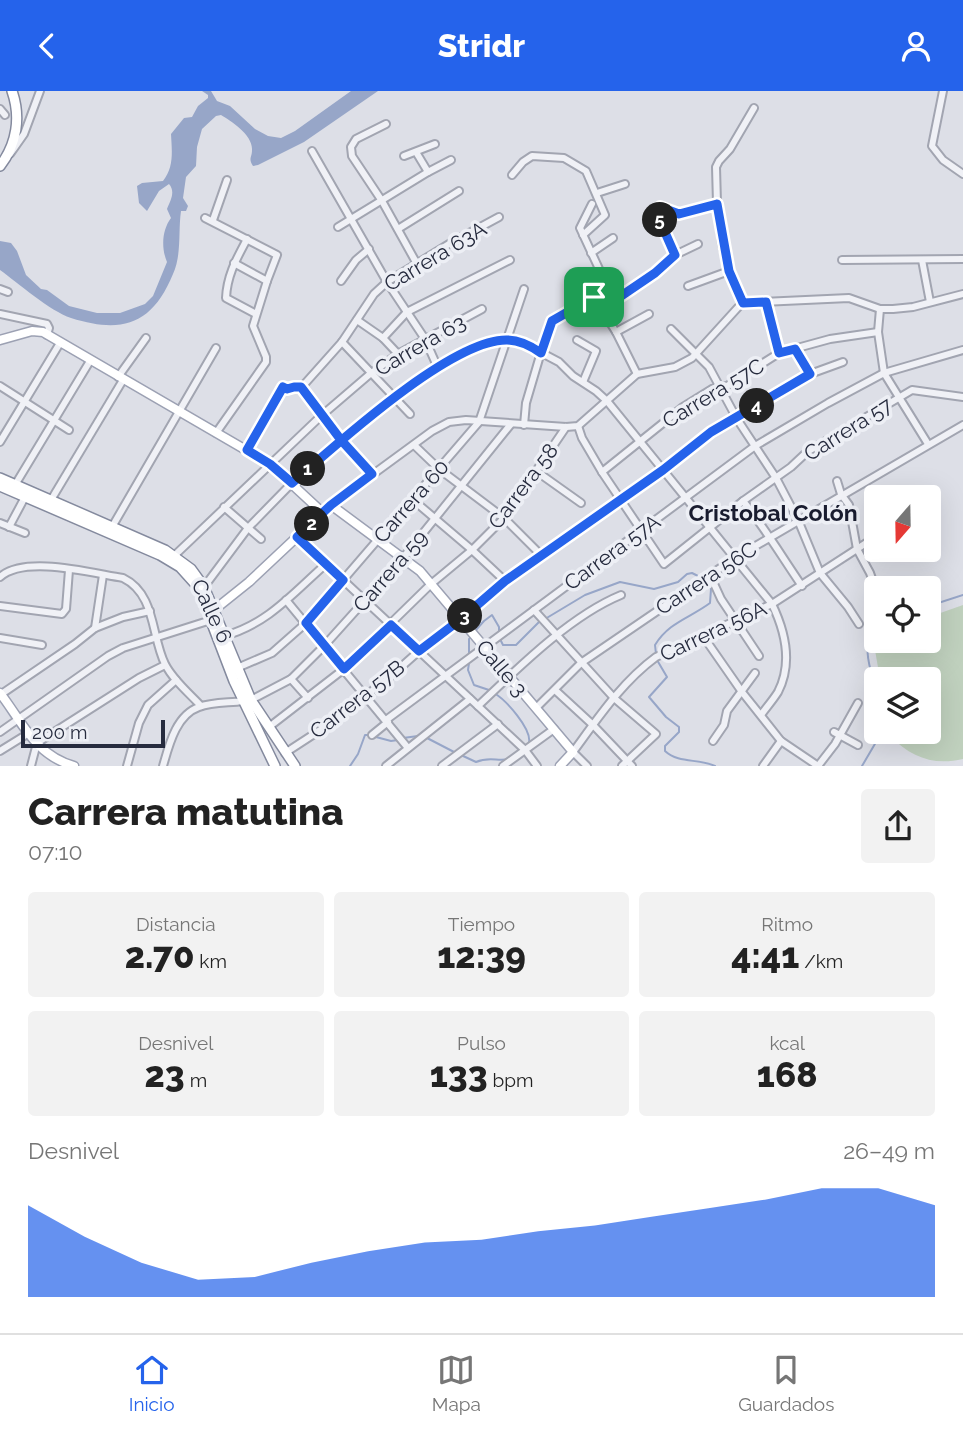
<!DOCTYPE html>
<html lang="es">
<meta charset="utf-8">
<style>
:root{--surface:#fff;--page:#f2f2f2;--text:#222;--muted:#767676;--line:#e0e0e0;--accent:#2563eb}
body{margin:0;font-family:Raleway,sans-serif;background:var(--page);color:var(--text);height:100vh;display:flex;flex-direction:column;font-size:26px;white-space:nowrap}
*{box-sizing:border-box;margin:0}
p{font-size:23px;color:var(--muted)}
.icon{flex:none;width:38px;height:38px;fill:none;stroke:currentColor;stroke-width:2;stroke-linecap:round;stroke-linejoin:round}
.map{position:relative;height:675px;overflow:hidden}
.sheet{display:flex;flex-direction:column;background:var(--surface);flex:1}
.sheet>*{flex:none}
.needle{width:46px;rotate:200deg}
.buttons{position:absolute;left:864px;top:394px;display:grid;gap:14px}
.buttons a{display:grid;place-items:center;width:77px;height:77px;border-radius:7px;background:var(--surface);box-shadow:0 7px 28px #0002;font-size:35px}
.scale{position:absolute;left:21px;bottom:18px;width:144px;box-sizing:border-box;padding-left:7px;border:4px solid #262b3e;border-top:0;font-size:19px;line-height:24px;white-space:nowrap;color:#262b3e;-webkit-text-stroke:5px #edeff5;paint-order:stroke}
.pin{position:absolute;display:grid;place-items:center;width:60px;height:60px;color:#fff;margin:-30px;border-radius:14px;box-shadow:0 4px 10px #0006}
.km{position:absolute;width:35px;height:35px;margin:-18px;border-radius:50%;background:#222;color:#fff;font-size:19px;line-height:35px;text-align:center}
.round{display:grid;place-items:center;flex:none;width:74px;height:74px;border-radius:7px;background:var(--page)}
.head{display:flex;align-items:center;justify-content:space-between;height:119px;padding:0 28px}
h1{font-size:38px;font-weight:800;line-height:52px}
.figures{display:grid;grid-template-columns:repeat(3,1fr);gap:10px;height:119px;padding:7px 28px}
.figures div{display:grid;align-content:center;border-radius:7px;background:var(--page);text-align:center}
.figures b{font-size:35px;font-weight:800}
.figures small{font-size:19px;font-weight:400}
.figures p{font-size:19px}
.chart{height:196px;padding:14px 28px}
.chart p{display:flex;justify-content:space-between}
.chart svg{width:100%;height:126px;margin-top:7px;fill:var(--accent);opacity:.7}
header{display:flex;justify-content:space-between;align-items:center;height:91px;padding:0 28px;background:var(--accent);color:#fff;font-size:32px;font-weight:800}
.tabs{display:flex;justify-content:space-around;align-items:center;height:98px;border-top:2px solid var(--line);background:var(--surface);font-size:19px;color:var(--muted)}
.tabs a{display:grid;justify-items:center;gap:4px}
.tabs .on{color:var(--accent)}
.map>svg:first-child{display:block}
.green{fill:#c0d1be}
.water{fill:#97a6c8}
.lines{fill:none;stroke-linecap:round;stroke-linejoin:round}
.stream{stroke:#97a6c8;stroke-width:2}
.minor-casing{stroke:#a2a5b1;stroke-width:10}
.major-casing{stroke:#9ca1b3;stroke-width:11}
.highway-casing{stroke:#848a9e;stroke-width:12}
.minor{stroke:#f0f1f6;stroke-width:6}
.major{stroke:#fff;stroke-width:8}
.highway{stroke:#fff;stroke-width:9}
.route-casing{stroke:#fff;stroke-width:14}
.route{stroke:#2563eb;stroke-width:9}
.labels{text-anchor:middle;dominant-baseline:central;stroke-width:7;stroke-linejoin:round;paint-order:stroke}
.street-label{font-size:21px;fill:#262b3e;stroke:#edeff5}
.neighbourhood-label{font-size:23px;font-weight:bold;fill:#191c2f;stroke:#edeff5}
</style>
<header><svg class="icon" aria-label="back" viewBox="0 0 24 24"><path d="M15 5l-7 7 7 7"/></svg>Stridr<svg class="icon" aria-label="person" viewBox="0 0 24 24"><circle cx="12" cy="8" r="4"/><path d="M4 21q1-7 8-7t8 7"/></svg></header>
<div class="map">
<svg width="963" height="675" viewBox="0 0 963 675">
<rect width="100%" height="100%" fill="#dddfe7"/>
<path class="green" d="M963 514V668C933 675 911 666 890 645L889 641 929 640V588H880L875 559 887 550H929V526Z"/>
<path class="water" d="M202 0H211L217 10 230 15 255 38 268 45 281 47 295 40 351 0H378L304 51 258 74 253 75C248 67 252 67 252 59 253 44 231 30 221 24L216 25 202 38 197 56 196 75 186 86 183 107 188 115 186 120H181C178 140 182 163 173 183 152 234 122 243 71 227 50 220 18 192 0 179V150L11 152 17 160 26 184 41 198 47 199 69 215 97 222H120L145 213 153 205 167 171C161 157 162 139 171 127L167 118C170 110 176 101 169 93L159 100 147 120 139 112 137 95 142 92 163 90C174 76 172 61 171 43L184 27 192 26 198 15 208 7V4Z"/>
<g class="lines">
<g class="stream">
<polyline points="929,515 963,504"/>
<polyline points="545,528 585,504 620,491 654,498 678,491 687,483 692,482 702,487"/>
<path d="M877 539C858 553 873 584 877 603"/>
<polyline points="475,540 484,530 492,524 499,536 499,543"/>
<polyline points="500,548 503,554 516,554 540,530"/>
<path d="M656 563 655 554C669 531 690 527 710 512L711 498 706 491"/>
<polyline points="469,566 469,548 472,544"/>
<path d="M657 569 667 586 649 606 666 626 679 636V641L665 655V660C679 673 698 667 715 675"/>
<polyline points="469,572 468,579 474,594 489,599"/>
<path d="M494 602C506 609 532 638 529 652"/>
<polyline points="376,646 391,650 398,649"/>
<polyline points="403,647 418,645"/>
<polyline points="427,647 456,662"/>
<path d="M461 664 476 671C490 665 498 671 509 668"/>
<polyline points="350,675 358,663 365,644 371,644"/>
<polyline points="862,675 879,646 879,640"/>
</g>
<defs>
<g id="minor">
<polyline points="943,0 932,55 943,69 963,83"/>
<polyline points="0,18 5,24"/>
<polyline points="386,33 356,48 351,56 352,65 382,110 417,173"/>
<polyline points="312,60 387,191 425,248 437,275"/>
<polyline points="416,61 428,81"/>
<polyline points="10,63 24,43 40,0"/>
<polyline points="404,65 435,53"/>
<polyline points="512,84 523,71 532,65 564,67 586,80 605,124 583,144"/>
<polyline points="597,102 625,93"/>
<polyline points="592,113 580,137 607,195"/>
<polyline points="205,127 277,164 267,190 253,235 266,266 266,271 216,342"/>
<polyline points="213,129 227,89"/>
<polyline points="338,136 428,81 451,69"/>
<polyline points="398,138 459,100"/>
<path d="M247 148C237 167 227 184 226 207L256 223"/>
<polyline points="591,162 613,147"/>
<polyline points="675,164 660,130 660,116 679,123 717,112"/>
<polyline points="842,169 963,168"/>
<polyline points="922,169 930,211"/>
<polyline points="234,172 267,190"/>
<polyline points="341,190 356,169 369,158"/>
<polyline points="688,195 729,180"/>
<polyline points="0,198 8,201"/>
<polyline points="594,206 616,241 637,283"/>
<polyline points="767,211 779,262"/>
<polyline points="742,212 729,180 722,153 717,112 716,76 719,70 730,58 754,17"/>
<polyline points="602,218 655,182 675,164 698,153"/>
<polyline points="880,218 878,241 884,282 928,353"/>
<polyline points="0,223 47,233 49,237 47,244"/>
<polyline points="357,229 383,247 398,263"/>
<polyline points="671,238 709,276 737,328 776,387 798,429 820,482 848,516 859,533"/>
<polyline points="616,241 649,223"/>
<polyline points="383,247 407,221 510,169"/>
<polyline points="577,249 596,260 583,291"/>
<polyline points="342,251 410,323"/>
<polyline points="795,258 810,283"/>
<polyline points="118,286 146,247"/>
<polyline points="0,295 69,339"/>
<polyline points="301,297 340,349 372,383"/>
<polyline points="524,334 526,312 549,234 552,230 594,206 615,187"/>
<polyline points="578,335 582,347 602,381 664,473 743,410 791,376 807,361 912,299 963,306"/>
<polyline points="0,351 60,252"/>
<polyline points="414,354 439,378 504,427 542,465"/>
<polyline points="247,359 283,296 287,298 294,296 301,297 342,251 374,203 387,191 449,153 499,126"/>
<polyline points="536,380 581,412"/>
<polyline points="602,381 683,316 712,298 727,295 779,262 830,248 878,241"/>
<polyline points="837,390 841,403 849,414 857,458 870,482 876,499"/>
<polyline points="15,394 90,270"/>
<polyline points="412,408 472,459 505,490"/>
<polyline points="51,409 123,289"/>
<path d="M743 410C765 437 782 466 802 495"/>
<polyline points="331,414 432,340 449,331 466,329 566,336 578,335 637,283 675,276 692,267 742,212 849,207 880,218 893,218 913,216 963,203"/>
<polyline points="224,416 261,448"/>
<polyline points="0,432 25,442"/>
<polyline points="9,436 25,406"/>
<polyline points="112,436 216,257"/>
<polyline points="297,446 525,659 537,675"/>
<polyline points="175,464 321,325 370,283 398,263 482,218"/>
<polyline points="710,484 721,508 759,565"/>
<path d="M0 486C25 464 91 482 123 487 156 503 151 545 165 573 173 589 189 602 201 615"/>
<path d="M204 496 248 437 292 392 340 349 437 275 464 260 488 251 507 249 521 251 559 271 573 285 596 300 607 310 772 513C785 540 793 572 778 601 773 609 766 617 761 624"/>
<polyline points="286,509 408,657"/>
<polyline points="0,515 62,523 66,518 69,479"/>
<polyline points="534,519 614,607 656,643 622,675"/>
<polyline points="95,537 103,484"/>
<path d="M224 545C268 533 293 502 326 473"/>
<polyline points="703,545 742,601 781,650 818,675"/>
<polyline points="0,547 42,554"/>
<polyline points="237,577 272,562 306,532 479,331 524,198"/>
<polyline points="291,588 308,607"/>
<polyline points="555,599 593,634 632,675"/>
<polyline points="0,604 75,553 95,537 123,526 150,520"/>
<polyline points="251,609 291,588 324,555 403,467 511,333"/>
<path d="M478 615C518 577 570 525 621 504"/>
<polyline points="536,617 581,572 735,467 963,334"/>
<polyline points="386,629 755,355 828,312 884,282 963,259"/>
<polyline points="269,636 344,578 431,493 472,459 504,427 566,336"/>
<polyline points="0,641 108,565 123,557 211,529"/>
<polyline points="834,641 858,654"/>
<polyline points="372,644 388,631"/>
<polyline points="713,650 724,634 727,620 755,582"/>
<polyline points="0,660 29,642"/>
<polyline points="285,662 331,632 391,585 419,560 461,528 505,490 662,379 711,341 810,283 843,271"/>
<polyline points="31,675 37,652 139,587 165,574"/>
<polyline points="127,675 139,632 148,614 176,589"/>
<path d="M163 675C169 654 176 624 199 616 212 611 229 612 243 610"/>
<polyline points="386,675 470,608"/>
<polyline points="442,675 498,633"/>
<polyline points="503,675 554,638"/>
<path d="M587 675 573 661C598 627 622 591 656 566L772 513 877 445"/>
<polyline points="763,675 781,650"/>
<polyline points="818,675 835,653 858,612"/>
</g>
<g id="major">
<polyline points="0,249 32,240 43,241 270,373 323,422"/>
<polyline points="214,519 249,491 331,414 420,480 573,661 560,675"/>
<path d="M0 602C23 632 35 664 74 675"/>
</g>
<g id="highway">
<path d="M0 75C17 53 21 26 12 0"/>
<polyline points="0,387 165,459 191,478 204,496 251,609 295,675"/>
<polyline points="0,395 160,464 180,476 198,496 234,590 275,675"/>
</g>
</defs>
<use href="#minor" class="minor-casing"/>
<use href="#major" class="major-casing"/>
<use href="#highway" class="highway-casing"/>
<use href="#minor" class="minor"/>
<use href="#major" class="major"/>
<use href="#highway" class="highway"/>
</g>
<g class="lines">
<defs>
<path id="route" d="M594 206 552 230 541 262C531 255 520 249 507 249 451 248 335 355 292 392L270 373 247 359 283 296 287 298 294 296H301L341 349 372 383 331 414 297 446 343 489 306 532 344 578 391 534 419 560 461 528 505 490 663 379 711 341 810 283 795 258 779 262 766 211 743 212 729 180 717 113 679 123 660 116V130L675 164 655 182 602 218 594 206"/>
</defs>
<use href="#route" class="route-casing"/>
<use href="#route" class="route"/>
</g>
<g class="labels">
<g class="street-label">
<text transform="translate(435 165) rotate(-31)">Carrera 63A</text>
<text transform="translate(420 254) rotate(-30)">Carrera 63</text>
<text transform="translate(713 302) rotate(-31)">Carrera 57C</text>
<text transform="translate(848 338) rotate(-32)">Carrera 57</text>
<text transform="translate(523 395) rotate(-53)">Carrera 58</text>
<text transform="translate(411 410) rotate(-49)">Carrera 60</text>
<text transform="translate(612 461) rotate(-36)">Carrera 57A</text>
<text transform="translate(390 480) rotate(-49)">Carrera 59</text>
<text transform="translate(706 487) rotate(-33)">Carrera 56C</text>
<text transform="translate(212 520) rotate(65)">Calle 6</text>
<text transform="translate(713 540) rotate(-25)">Carrera 56A</text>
<text transform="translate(502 577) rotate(50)">Calle 3</text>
<text transform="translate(357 608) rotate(-38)">Carrera 57B</text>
</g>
<g class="neighbourhood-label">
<text x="773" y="421">Cristobal Colón</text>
</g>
</g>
</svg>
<div class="buttons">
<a><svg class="needle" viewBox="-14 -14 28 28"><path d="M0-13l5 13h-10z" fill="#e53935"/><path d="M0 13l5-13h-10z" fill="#767676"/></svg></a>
<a><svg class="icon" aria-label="locate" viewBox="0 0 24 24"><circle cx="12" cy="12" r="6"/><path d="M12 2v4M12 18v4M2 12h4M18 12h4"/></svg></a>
<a><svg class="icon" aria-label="layers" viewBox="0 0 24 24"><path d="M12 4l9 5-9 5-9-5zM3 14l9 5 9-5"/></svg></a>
</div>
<div class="scale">200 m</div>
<div class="pin" style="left:594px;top:206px;background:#1e9e55"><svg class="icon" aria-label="arrive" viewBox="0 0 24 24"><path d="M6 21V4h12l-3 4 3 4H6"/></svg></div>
<b class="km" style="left:308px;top:378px">1</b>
<b class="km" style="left:312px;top:433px">2</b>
<b class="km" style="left:465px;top:525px">3</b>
<b class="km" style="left:757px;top:315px">4</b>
<b class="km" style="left:660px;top:129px">5</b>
</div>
<section class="sheet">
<div class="head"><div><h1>Carrera matutina</h1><p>07:10</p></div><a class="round"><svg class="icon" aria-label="share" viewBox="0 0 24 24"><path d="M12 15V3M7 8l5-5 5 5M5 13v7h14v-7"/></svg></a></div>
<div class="figures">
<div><p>Distancia</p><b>2.70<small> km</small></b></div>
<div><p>Tiempo</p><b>12:39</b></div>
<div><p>Ritmo</p><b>4:41<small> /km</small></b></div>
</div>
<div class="figures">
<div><p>Desnivel</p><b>23<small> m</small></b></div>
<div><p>Pulso</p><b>133<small> bpm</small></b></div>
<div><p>kcal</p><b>168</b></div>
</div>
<div class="chart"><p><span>Desnivel</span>26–49 m</p>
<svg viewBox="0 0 160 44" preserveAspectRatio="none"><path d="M0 44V12L10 23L20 32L30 38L40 37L50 32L60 28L70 25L80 24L90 21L100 19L110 16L120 13L130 10L140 6L150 6L160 12V44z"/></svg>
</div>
</section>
<nav class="tabs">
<a class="on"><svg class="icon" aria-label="home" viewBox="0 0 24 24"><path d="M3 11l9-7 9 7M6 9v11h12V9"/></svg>Inicio</a>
<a><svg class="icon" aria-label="map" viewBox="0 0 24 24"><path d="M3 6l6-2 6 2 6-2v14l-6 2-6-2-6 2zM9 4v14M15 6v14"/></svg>Mapa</a>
<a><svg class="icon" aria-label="saved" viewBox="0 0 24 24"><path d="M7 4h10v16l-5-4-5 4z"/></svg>Guardados</a>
</nav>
